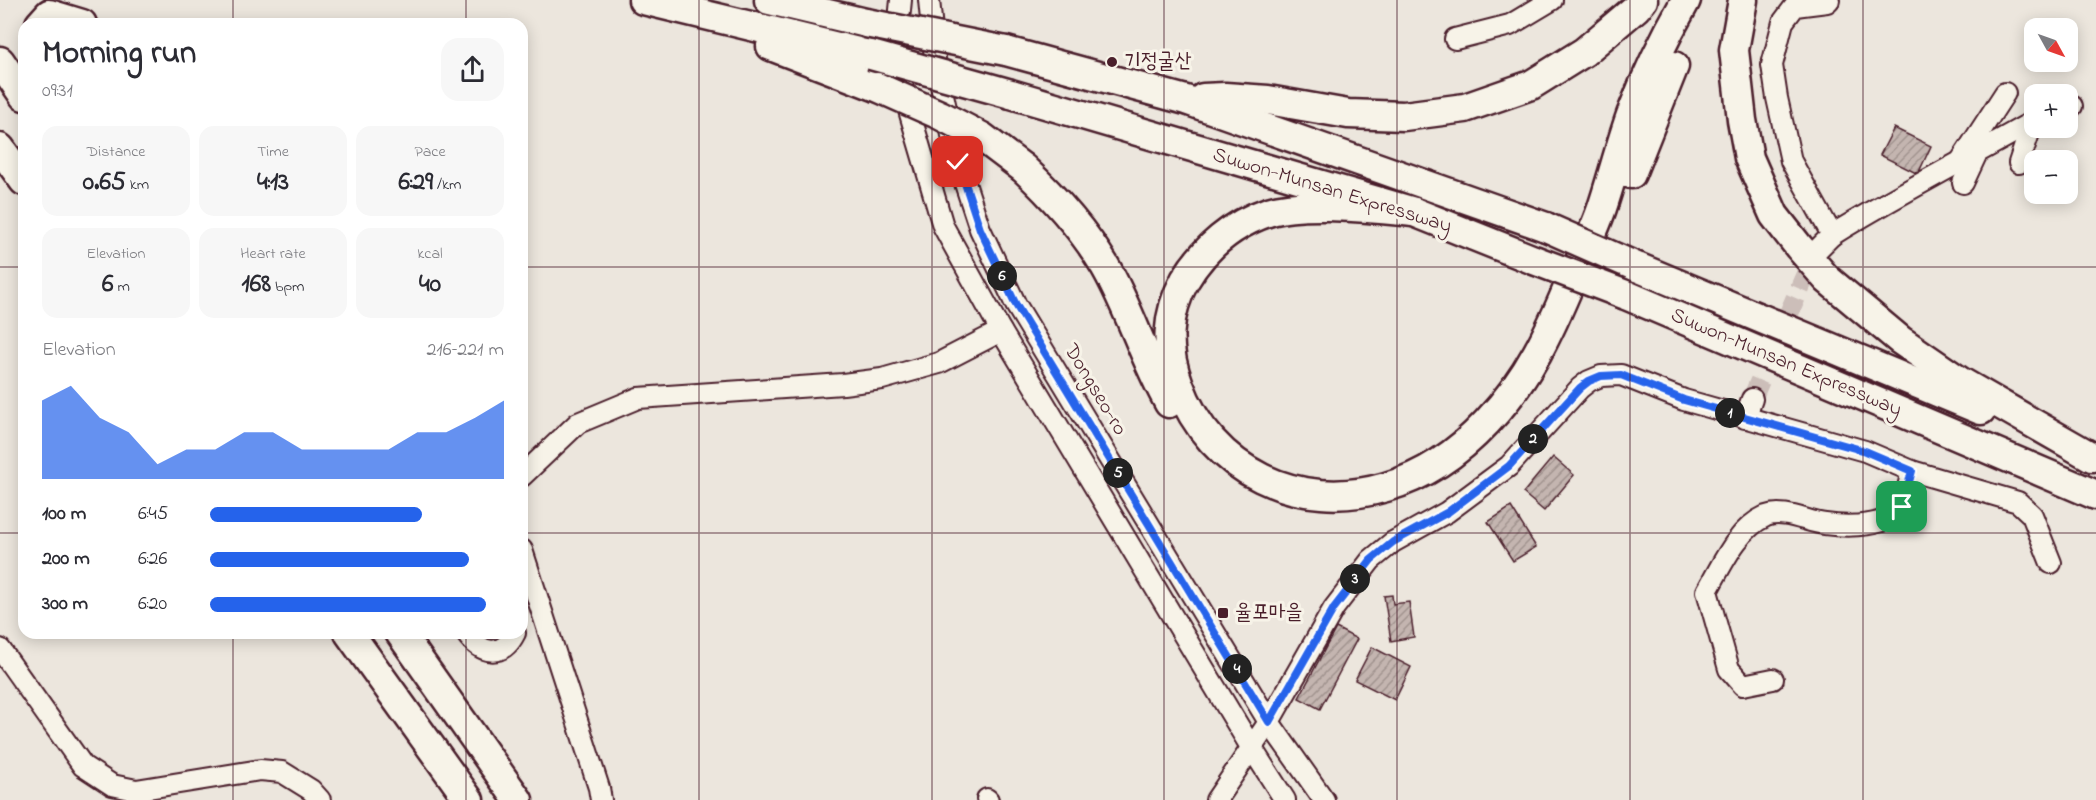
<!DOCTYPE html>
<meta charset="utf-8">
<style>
:root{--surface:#fff;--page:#f7f7f7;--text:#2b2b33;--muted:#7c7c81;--accent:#2563eb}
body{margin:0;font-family:"Indie Flower","Poor Story",sans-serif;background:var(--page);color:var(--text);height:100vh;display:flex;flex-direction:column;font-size:22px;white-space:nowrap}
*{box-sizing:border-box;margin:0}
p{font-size:20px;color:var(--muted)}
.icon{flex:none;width:33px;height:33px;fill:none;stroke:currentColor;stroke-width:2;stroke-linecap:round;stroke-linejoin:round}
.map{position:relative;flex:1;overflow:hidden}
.side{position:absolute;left:18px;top:18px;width:510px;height:621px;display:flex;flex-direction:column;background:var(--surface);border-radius:18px;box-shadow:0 3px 15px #0003}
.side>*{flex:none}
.needle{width:39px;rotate:130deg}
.tools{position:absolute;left:2024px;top:18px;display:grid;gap:12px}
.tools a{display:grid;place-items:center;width:54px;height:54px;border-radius:12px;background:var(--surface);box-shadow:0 3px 15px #0003;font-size:30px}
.pin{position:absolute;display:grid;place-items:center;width:51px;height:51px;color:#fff;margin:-26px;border-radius:12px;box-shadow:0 3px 9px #0006}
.km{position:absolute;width:30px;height:30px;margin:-15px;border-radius:50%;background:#222;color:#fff;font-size:16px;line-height:30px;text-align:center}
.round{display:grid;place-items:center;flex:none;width:63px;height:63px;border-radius:18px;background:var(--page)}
.summary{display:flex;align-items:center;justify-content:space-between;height:102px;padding:0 24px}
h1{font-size:33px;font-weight:700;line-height:45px}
.figures{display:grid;grid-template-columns:repeat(3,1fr);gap:9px;height:102px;padding:6px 24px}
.figures div{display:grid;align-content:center;border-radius:15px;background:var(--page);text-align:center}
.figures b{font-size:26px;font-weight:700}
.figures small{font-size:16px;font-weight:400}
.figures p{font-size:16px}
.chart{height:168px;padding:12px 24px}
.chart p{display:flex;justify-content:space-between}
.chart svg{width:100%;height:108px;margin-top:6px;fill:var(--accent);opacity:.7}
ul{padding:0 24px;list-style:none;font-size:20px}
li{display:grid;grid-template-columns:96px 72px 1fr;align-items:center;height:45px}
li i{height:15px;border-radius:8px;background:var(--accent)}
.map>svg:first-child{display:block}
.building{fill:url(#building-hatch);stroke:#4a1f2b;stroke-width:1.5}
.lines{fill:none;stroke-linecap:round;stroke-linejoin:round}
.minor-tunnel{stroke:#ccbeb9;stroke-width:20;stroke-dasharray:20 10;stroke-linecap:butt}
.minor-casing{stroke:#4a1f2b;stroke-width:24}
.highway-casing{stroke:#4a1f2b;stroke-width:33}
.minor{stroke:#f7f3e8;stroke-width:20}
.highway{stroke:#f7f3e8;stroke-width:28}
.highway-bridge-casing{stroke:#4a1f2b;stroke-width:33;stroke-linecap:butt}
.highway-bridge{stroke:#f7f3e8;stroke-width:28}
.route-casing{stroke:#fff;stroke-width:12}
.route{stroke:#2563eb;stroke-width:8}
.grid{fill:none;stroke:#4a1f2b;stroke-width:1.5;stroke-opacity:0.55}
.poi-dot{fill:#4a1f2b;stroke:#f7f3e8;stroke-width:2}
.labels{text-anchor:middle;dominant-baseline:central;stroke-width:6;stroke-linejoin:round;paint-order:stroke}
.poi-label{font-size:21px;fill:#4a1f2b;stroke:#f7f3e8;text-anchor:start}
.street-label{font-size:21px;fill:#4a1f2b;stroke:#f7f3e8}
</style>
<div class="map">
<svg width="2096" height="800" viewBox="0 0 2096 800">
<defs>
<pattern id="building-hatch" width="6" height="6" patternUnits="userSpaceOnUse" patternTransform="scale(1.5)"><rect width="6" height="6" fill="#c4b5b0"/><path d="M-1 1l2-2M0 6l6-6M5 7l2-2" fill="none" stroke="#a1938f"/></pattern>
</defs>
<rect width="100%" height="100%" fill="#ece6dd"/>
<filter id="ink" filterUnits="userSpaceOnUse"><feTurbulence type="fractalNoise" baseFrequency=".0167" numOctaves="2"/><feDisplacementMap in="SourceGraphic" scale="12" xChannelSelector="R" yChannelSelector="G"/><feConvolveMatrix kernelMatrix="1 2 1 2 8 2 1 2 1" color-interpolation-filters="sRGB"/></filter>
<g filter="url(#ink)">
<g class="building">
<polygon points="1894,128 1931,146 1918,174 1880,155"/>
<polygon points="1553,457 1574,475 1544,511 1523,493"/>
<polygon points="1511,507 1536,547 1513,561 1488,522"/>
<polygon points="1392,595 1393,604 1409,602 1414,637 1391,641 1384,596"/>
<polygon points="1336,628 1357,639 1320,709 1299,698"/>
<polygon points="1372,647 1411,667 1395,700 1355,680"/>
</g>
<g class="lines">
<polyline class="minor-tunnel" points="1752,399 1815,253"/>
<defs>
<g id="minor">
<polyline points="901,0 897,40 903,90 943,226 1001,331 1251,747 1285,800"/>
<polyline points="929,0 935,59 958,162 980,229 1016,305 1269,722 1324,800"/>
<polyline points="1455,39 1510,25 1552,0"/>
<polyline points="2067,107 2072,106"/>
<polyline points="1962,159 2005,93"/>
<polyline points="2019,163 2033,121"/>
<polyline points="1963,183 1977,153"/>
<path d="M1832 235C1898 194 1967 159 2034 121"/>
<polyline points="1816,251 1832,235 1791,161 1777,98 1772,65 1783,22 1795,6 1827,2 1829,0"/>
<polyline points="1745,418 1752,399"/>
<polyline points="1912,471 2018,502 2032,515 2051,563"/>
<polyline points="522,476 578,423 638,398 843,384 882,379 939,363 1001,331"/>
<polyline points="522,550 599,788 601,800"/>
<path d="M466 633C481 654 502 659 515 633"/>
<polyline points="0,649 83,766 112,785 136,790 260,770 282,772 311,790 320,800"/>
<polyline points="987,799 988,800"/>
<path d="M1216 800 1269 722 1334 608 1371 560 1393 542 1447 512 1509 466 1580 388 1589 381 1601 376 1621 375 1684 400 1865 451 1912 471C1909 481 1907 496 1902 506 1890 528 1846 527 1825 524 1807 522 1784 509 1766 516 1737 529 1722 565 1707 591L1729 669 1743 685 1773 679"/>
</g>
<g id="highway">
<polyline points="643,0 871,55"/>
<polyline points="769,0 866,23"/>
<polyline points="1743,0 1734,50 1742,120 1749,158 1774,215 1799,247 1827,279 1900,340 1961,382 2092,457"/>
<polyline points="40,24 49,14 82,24"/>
<polyline points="771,46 877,87"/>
<polyline points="1006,51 1186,100 1546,227"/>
<polyline points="0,61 24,96"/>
<polyline points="1011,94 1414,212 1534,260"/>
<polyline points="1203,98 1225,97 1268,100 1348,114 1404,116 1465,108 1531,85 1584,52 1636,8 1643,0"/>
<polyline points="0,148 24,181"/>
<path d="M1023 168C1054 197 1083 229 1105 266 1130 309 1144 359 1169 403"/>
<polyline points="1631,174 1674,66"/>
<path d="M1414 212C1375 209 1305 200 1268 212 1233 224 1204 248 1185 280 1166 315 1165 348 1179 385 1210 471 1299 513 1386 487 1425 476 1460 451 1487 422 1529 378 1550 331 1573 276 1583 254 1594 231 1602 208 1612 178 1620 146 1631 115 1646 76 1665 37 1686 0"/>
<polyline points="1637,267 1981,410"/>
<polyline points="1626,295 2096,495"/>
<polyline points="349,633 469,800"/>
<polyline points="400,633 518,800"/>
</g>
</defs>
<use href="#minor" class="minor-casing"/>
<use href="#highway" class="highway-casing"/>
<use href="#minor" class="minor"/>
<use href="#highway" class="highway"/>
<defs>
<g id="highway-bridge">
<polyline points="866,23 1006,51"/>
<polyline points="871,55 1011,94"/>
<polyline points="877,87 940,115 982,137 1023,168"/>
<polyline points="1546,227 1637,267"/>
<polyline points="1534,260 1626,295"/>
</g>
</defs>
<use href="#highway-bridge" class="highway-bridge-casing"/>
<use href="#highway-bridge" class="highway-bridge"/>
</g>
</g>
<g class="lines" filter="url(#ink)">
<defs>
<polyline id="route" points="958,162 980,229 1016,305 1269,722 1334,608 1371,560 1393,542 1448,512 1509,466 1580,388 1589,381 1601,376 1621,375 1684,400 1865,451 1912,471 1902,507"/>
</defs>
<use href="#route" class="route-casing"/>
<use href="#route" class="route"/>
</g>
<path class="grid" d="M233 0V24M466 0V24M699 0V800M932 0V800M1164 0V800M1397 0V800M1630 0V800M1863 0V800M0 267H24M522 267H2096M0 533H24M522 533H2096M233 633V800M466 633V800"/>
<g class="poi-dot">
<circle cx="1112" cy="62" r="6"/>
<rect x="1217" y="607" width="12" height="12" rx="3"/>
</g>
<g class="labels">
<g class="poi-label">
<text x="1124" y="62">기정굴산</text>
<text x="1235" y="613">율포마을</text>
</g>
<g class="street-label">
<text transform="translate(1332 191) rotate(17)">Suwon-Munsan Expressway</text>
<text transform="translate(1786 363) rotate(23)">Suwon-Munsan Expressway</text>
<text transform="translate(1095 390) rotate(59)">Dongseo-ro</text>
</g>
</g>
</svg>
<div class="tools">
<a><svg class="needle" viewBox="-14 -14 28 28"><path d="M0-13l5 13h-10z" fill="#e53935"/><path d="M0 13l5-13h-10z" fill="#7c7c81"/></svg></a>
<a>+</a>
<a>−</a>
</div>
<div class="pin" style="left:1902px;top:507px;background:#1e9e55"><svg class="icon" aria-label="arrive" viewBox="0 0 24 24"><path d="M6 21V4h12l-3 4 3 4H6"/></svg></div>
<div class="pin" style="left:958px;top:162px;background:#d93025"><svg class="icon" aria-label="check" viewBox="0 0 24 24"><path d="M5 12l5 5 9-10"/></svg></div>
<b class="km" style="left:1730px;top:413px">1</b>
<b class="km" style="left:1533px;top:439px">2</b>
<b class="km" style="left:1355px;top:579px">3</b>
<b class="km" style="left:1237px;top:669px">4</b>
<b class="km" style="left:1118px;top:473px">5</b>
<b class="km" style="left:1002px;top:276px">6</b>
<section class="side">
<div class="summary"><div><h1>Morning run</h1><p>09:31</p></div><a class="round"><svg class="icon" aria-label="share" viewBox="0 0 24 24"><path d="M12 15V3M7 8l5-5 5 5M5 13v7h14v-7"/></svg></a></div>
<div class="figures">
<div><p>Distance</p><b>0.65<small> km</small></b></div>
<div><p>Time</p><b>4:13</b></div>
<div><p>Pace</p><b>6:29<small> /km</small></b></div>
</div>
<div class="figures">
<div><p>Elevation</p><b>6<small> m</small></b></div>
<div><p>Heart rate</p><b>168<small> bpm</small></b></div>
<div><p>kcal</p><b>40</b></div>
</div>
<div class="chart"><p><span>Elevation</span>216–221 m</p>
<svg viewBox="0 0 160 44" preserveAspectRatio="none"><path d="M0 44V12L10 6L20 19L30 25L40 38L50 32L60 32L70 25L80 25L90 32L100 32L110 32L120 32L130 25L140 25L150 19L160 12V44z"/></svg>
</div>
<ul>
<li><b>100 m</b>6:45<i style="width:72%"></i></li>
<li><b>200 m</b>6:26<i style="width:88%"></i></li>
<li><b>300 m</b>6:20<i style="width:94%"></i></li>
</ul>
</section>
</div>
